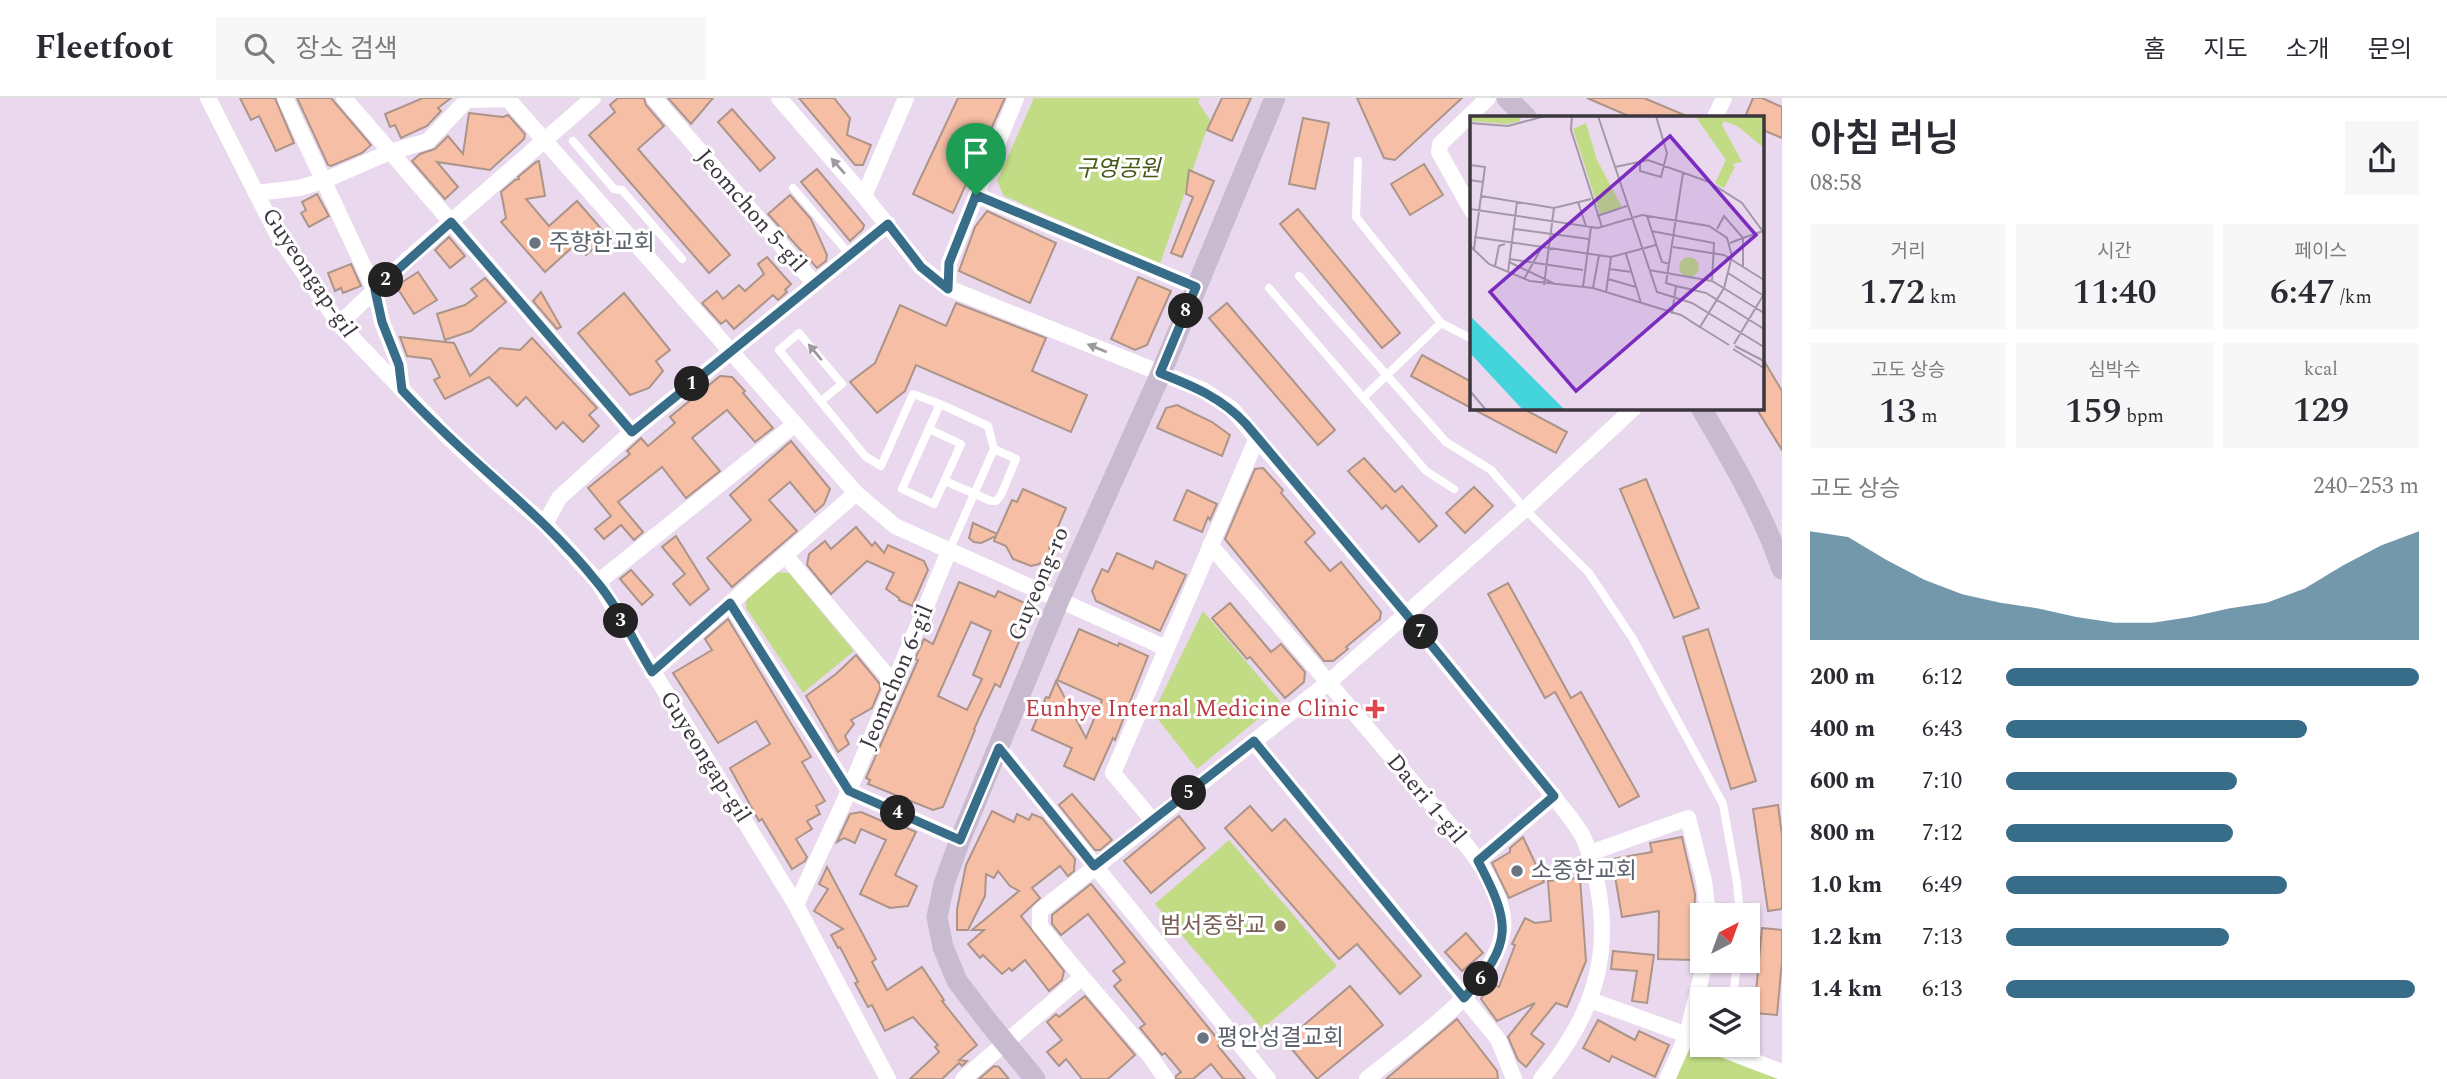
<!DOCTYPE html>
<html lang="ko">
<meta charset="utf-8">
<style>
:root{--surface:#fff;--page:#f7f7f7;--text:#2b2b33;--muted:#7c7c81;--line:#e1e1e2;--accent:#386d89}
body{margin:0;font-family:Spectral,"Noto Sans KR",serif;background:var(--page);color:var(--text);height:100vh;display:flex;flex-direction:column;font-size:26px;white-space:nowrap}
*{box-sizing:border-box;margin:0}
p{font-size:23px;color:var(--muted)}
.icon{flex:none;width:38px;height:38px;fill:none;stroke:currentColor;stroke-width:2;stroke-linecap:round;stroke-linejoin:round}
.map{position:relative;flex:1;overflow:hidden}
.drawer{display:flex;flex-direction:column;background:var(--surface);width:665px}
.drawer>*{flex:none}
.needle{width:46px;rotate:41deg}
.fabs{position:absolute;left:1690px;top:805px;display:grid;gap:14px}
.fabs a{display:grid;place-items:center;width:70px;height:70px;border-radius:0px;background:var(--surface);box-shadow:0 2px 5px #0004;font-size:35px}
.pin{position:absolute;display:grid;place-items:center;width:60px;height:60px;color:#fff;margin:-72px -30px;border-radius:50% 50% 50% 0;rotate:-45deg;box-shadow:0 0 7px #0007}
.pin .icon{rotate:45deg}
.km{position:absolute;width:35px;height:35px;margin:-18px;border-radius:50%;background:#222;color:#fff;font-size:19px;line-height:35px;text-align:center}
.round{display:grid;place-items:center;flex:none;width:74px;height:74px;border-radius:0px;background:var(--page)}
.summary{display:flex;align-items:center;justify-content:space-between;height:119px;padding:0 28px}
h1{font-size:38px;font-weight:600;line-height:52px}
.metrics{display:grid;grid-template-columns:repeat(3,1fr);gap:10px;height:119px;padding:7px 28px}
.metrics div{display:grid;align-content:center;border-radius:0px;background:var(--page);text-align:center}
.metrics b{font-size:35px;font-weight:600}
.metrics small{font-size:19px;font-weight:400}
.metrics p{font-size:19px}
.chart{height:196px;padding:14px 28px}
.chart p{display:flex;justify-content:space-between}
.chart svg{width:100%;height:126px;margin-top:7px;fill:var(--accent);opacity:.7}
ul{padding:0 28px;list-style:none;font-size:23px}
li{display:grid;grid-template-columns:112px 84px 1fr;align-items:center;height:52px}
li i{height:18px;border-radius:9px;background:var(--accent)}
header{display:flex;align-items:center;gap:42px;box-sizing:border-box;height:98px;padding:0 35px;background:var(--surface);border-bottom:2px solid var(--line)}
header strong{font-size:33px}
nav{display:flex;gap:38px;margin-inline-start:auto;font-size:24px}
.search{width:490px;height:63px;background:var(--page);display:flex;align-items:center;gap:18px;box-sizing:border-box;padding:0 24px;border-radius:0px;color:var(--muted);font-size:26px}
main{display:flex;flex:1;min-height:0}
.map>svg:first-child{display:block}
.green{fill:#c1dc85}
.building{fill:#f5bea5;stroke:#ac9489;stroke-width:2;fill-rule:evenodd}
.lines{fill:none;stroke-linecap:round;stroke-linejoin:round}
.lane{stroke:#fff;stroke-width:8}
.street{stroke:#fff;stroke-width:16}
.secondary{stroke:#c9bbcf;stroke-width:21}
.oneway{fill:#9e9a9e}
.route-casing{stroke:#fff;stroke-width:14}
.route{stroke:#386d89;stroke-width:9}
.worship-dot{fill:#6b7280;stroke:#fff;stroke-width:2.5}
.health-dot{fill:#e0444e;stroke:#fff;stroke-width:2.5}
.education-dot{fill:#8d6e63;stroke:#fff;stroke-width:2.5}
.labels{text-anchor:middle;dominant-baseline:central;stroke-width:6;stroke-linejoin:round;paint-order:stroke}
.park-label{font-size:23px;font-style:italic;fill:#475819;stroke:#fff}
.street-label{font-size:23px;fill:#3c363e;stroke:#fff}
.worship-label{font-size:23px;fill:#5b616d;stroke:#fff;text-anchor:start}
.health-label{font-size:23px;fill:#be3a42;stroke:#fff;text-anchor:end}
.education-label{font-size:23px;fill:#785e54;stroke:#fff;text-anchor:end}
.inset-road{fill:none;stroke:#a498a8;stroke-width:2}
.view{fill:#7b2cbf;fill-opacity:0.15;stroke:#7b2cbf;stroke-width:3.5}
.inset-edge{fill:none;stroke:#3c363e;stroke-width:3.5}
</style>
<header>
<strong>Fleetfoot</strong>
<div class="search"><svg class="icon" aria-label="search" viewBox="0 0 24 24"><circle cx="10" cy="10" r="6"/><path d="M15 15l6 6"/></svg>장소 검색</div>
<nav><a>홈</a><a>지도</a><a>소개</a><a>문의</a></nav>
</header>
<main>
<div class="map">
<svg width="1782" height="981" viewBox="0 0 1782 981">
<rect width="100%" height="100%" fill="#ead9ee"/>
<g class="green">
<polygon points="1034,0 1200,0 1198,4 1210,22 1160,166 1004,98 997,83"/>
<polygon points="777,474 789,475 854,553 803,595 746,510 747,496"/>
<polygon points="1203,513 1280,603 1197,671 1153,615"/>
<polygon points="1229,742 1337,868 1262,931 1155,806"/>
<polygon points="1690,947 1781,981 1676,981"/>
</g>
<g class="building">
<polygon points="240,0 275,0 294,45 276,53 259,18 251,22"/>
<polygon points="297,0 331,0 371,47 362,55 331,68 328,67"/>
<polygon points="423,0 451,0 438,10 441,13 427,28 401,40 395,27 390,29 385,16"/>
<polygon points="618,0 644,0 646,7 664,28 638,51 730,157 709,175 589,37 615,14 610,7"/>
<polygon points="668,0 713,0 691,26"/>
<polygon points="799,0 834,0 850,20 847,37 871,47 863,67 855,67"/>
<polygon points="958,0 1005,0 953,115 913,96"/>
<polygon points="1222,0 1251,0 1232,43 1207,32"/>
<polygon points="1357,0 1462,0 1395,62 1384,60"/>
<polygon points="1587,0 1644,0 1689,19 1631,19"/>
<polygon points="1753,0 1762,0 1782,9 1782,40 1763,32 1763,19 1745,19"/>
<polygon points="732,11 775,60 760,73 718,24"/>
<polygon points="469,15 503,19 508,17 525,36 524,41 490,72 437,64 458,89 445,101 412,63 420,56 435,51 448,38 463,56"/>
<polygon points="1303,20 1329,25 1315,91 1289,86"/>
<polygon points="539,63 545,98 526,101 549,128 577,103 605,135 606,140 586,157 576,146 545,174 501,124 506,120 501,94 515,82 519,81 518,79 536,64"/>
<polygon points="1424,66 1443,97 1410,117 1391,86"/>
<polygon points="817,71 864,127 863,131 850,143 801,84"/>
<polygon points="1189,72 1214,83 1182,159 1171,155 1193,99 1186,96"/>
<polygon points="317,96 329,118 309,129 301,115 306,112 302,104"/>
<polygon points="790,97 811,121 827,157 826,163 817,170 768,116"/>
<polygon points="1298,111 1400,235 1382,250 1280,126"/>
<polygon points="987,113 1056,145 1030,205 959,173 975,129"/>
<polygon points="449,139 465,158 450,170 435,152"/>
<polygon points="767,159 791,186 785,192 787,194 778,202 773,197 734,231 726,222 721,226 702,205 717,193 723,201 739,187 745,193 764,176 758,166"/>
<polygon points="351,166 361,188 343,195 341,190 335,193 328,175"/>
<polygon points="418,174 437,202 414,216 396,188"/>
<polygon points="1138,179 1171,193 1147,247 1135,252 1111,241"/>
<polygon points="485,180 506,204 471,233 445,242 437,216 465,207 477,198 471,191"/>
<polygon points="541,194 561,229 557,231 533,203"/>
<polygon points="624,195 670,252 656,263 663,273 649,290 630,297 578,235"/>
<polygon points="956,205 1046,240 1032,273 1087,297 1071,334 916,267 905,293 877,315 850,284 875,265 900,207 946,228"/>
<polygon points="1227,205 1335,332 1318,347 1209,220"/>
<polygon points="400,239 454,245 470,278 500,250 520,252 532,240 597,310 589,317 599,328 583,344 563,324 556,331 526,299 517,308 489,279 445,301 434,282 440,279 431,261 407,258"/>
<polygon points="1422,257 1472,284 1472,310 1522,310 1567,334 1556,355 1411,278"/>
<polygon points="1763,261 1782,293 1782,352 1756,310 1763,310"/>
<polygon points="720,278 732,279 745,293 743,295 773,330 755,344 727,312 692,340 720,373 686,400 662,369 618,404 643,434 634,442 621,427 604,441 595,431 611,418 588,390 630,356 627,353 641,340 648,348 675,325 670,319"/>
<polygon points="1177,307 1212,324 1230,337 1222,358 1157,330 1166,310"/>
<polygon points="791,343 830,391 824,406 815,414 790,384 769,402 797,433 732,489 707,460 751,422 730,397"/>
<polygon points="1364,360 1395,394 1402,388 1437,428 1419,444 1386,407 1382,411 1348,373"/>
<polygon points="1263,370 1283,392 1281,395 1315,435 1305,444 1330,473 1341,464 1381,514 1380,521 1346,549 1348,551 1333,563 1324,563 1225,441 1255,371"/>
<polygon points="1646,381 1699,510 1674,520 1620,391"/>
<polygon points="1474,389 1493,408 1465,435 1446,415"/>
<polygon points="1023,391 1066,410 1049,450 1053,455 1039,466 1031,468 1013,461 1006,448 994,443 996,438 981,445 974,444 969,440 973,425 997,436 1012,402 1017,404"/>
<polygon points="1187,392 1217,406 1210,422 1208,419 1202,434 1174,422"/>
<polygon points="856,429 872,448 875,444 884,455 888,447 924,463 928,472 912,508 899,502 899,500 886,491 894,475 867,463 831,496 807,467 809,456 825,443 831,451"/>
<polygon points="676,438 709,491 690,507 673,486 685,476 662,449"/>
<polygon points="1117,455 1153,471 1156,463 1186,477 1160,533 1096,503 1092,493 1102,471 1108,474"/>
<polygon points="631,472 653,497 642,507 620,481"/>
<path d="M959 484 995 499 998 493 1027 506 1031 515 1000 589 995 586 974 631 975 632 943 709 933 712 868 686 870 682 866 680 918 562 915 561 924 541 933 546ZM971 524 991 533 973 577 982 581 967 612 938 598Z"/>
<polygon points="1508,485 1571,600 1581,594 1639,698 1619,709 1555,594 1545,600 1488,496"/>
<polygon points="1230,505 1271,554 1281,546 1305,574 1304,584 1285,600 1250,559 1247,561 1212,520"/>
<polygon points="728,521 811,659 802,664 825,703 816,708 820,716 807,723 812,731 796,741 807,759 805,763 792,771 762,721 759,723 730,670 770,646 756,623 718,645 673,575 712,552 705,541"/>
<polygon points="1079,531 1118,548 1119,545 1148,558 1115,642 1113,640 1094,682 1064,668 1072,650 1032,632 1046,599 1049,600 1056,583 1086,640 1102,602 1057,582"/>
<polygon points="1708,531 1756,683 1731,691 1683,539"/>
<polygon points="856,557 880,586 880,591 872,610 851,622 854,626 845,638 849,646 838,654 806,598 836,576"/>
<polygon points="1072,696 1112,742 1100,752 1095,752 1059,707"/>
<polygon points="1778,707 1782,737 1782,811 1768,813 1753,711"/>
<polygon points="1250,708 1272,733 1285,721 1421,878 1400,896 1357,846 1339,861 1225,730"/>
<polygon points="992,713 1014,724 1017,716 1029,722 1032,716 1042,720 1075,761 1074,773 1068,778 1060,768 1032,790 1040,800 1021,818 1064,873 1062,882 1049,893 1025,862 1012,873 1009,870 1002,876 983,857 980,860 968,846 984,832 972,832 1019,793 1010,788 998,773 994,780 986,776 985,798 968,832 957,832 957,811 966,767"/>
<polygon points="861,714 893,728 895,725 916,734 895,777 917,788 908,808 890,810 860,796 886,742 861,731 855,745 844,740 837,744 850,716"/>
<polygon points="1179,718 1205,750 1151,795 1124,763"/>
<polygon points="1523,739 1544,784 1509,800 1492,765 1510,754 1510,750"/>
<polygon points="1682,739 1695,796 1693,862 1658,861 1659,813 1622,819 1612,761 1652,754 1650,745"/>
<polygon points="827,769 876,861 872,864 887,892 922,869 944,902 942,903 977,947 959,962 967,963 962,968 959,965 942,981 910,981 939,954 935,949 938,947 913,919 885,933 872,907 868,909 855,885 858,884 840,849 838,850 831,837 843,831 814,813 828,791 819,786"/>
<polygon points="1580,780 1586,863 1567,909 1556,905 1531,936 1544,946 1526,969 1518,962 1508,939 1535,905 1497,923 1481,901 1490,885 1499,889 1515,847 1512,846 1525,820 1535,825 1551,823 1548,783"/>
<polygon points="1091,786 1221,945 1218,948 1245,981 1223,981 1211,966 1193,981 1176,981 1176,978 1181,974 1165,955 1162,957 1140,930 1145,926 1114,888 1121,882 1113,873 1125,864 1088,816 1061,837 1052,826 1052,817"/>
<polygon points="1762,830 1782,832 1782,863 1777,917 1754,915"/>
<polygon points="1466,835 1483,855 1462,873 1445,854"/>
<polygon points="1613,853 1654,857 1647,905 1632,903 1637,873 1611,871"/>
<polygon points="1350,888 1383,927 1317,981 1285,943"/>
<polygon points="1085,898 1135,957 1108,981 1082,981 1066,961 1059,968 1047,954 1062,942 1047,924 1056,916 1059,919"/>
<polygon points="1457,921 1497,973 1498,981 1386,981"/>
<polygon points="1598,922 1635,942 1639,933 1669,947 1655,979 1612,958 1609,964 1583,950"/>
<polygon points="994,968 999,969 1009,981 979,981"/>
</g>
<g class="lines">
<g class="lane">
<polyline points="573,43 614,91 622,92 682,161"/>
<polyline points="1358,63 1356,119 1441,225 1472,241"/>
<polyline points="793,90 850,157"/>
<polyline points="1299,178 1446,344 1491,372 1525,411 1589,475 1633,541 1723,706 1737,785 1740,817"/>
<polyline points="1269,190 1426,373 1454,391"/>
<polyline points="1364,299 1441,225"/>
<polyline points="821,303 842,286 799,235 779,252 865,358 881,368 913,296 940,306"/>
<polyline points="929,331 961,346 934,406 902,391 940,306 988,328 994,351 949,453"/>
<polyline points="945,383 991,403 996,403 1001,397 1016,361 994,351"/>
<polyline points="1733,901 1737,863"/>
</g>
<g class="street">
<polyline points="208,0 277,136 339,226 446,337 499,387 545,426 598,484 796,807 888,981"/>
<polyline points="285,0 375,193 382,224 399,267 402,292"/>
<polyline points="344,0 632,334"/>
<polyline points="507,0 856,395 895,428 1166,550"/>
<polyline points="654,0 814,185"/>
<path d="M779 0 864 98 921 169 948 190 1203 292 1232 311 1407 517 1558 704C1566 714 1574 724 1581 735 1589 749 1592 765 1596 781 1614 859 1591 921 1541 981"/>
<polyline points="1715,19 1724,0"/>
<polyline points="256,95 299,90 323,83 390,54 428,43 467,2 508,1"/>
<polyline points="976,97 1196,189"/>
<polyline points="864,98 906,0"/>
<polyline points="1472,113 1439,54 1440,46 1488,0"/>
<polyline points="948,190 949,165 1016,0"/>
<polyline points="339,226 407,162 593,0"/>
<polyline points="545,426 559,400 632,334 888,126"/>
<path d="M1210 447C1274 521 1337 594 1400 669 1425 700 1455 730 1478 763 1490 781 1506 809 1503 831 1496 890 1410 945 1367 981"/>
<polyline points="785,457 895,587"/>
<polyline points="598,484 795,326"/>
<polyline points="730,505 849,693"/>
<polyline points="652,574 856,395"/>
<polyline points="1254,644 1498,941 1514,981"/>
<polyline points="999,650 1268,981"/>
<polyline points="849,693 960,742"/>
<polyline points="1153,723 1113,675 1257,340"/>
<polyline points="1590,755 1688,720 1704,783 1708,817"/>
<polyline points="1478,763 1554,698"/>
<polyline points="796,807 849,693 949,453"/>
<polyline points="1082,879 1150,958 1166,981"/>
<polyline points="1590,902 1687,937 1667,981"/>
<polyline points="1703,943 1687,937 1705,863"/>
<polyline points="1711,947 1782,974"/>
<polyline points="963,981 1082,879 1040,828 1040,813 1329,584 1525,411 1634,310"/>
</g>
<g class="secondary">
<polyline points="1507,0 1526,19"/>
<path d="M1701 310C1731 361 1763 415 1782 471"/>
<polyline points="1035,981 989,925 957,883 943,849 937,819 944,786 960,742 1059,502 1161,275 1275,0"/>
</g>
</g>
<defs><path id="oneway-solid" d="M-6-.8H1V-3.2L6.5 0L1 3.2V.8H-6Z" transform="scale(1.75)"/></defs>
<g class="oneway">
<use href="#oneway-solid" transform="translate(838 68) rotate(-131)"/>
<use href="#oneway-solid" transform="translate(1097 250) rotate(-158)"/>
<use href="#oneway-solid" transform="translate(815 254) rotate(-130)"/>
</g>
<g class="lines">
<defs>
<path id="route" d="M976 97 1196 189 1160 275C1193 288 1222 300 1246 326L1407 517 1554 698 1478 763C1511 826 1514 845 1464 900L1254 643 1094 768 999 650 960 742 849 693 730 505 652 574C635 546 617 507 596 483 539 412 463 359 402 292L399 267 382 224 375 192 451 124 632 334 888 126 921 169 948 191 949 165Z"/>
</defs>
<use href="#route" class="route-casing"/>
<use href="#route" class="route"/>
</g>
<g class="worship-dot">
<circle cx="535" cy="145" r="7"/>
<circle cx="1517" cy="773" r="7"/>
<circle cx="1203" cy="940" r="7"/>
</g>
<path class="health-dot" d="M1371.5 600.5h7v7h7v7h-7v7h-7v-7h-7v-7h7z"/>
<circle class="education-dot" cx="1280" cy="828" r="7"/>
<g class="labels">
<g class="park-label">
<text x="1118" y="71">구영공원</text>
</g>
<g class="street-label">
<text transform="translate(751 113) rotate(49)">Jeomchon 5-gil</text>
<text transform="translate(309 175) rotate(56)">Guyeongap-gil</text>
<text transform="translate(1039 486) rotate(-67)">Guyeong-ro</text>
<text transform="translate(897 579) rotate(-67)">Jeomchon 6-gil</text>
<text transform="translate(705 659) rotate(58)">Guyeongap-gil</text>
<text transform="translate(1426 701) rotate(50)">Daeri 1-gil</text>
</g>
<g class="worship-label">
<text x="549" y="145">주향한교회</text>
<text x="1531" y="773">소중한교회</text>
<text x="1217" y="940">평안성결교회</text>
</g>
<g class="health-label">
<text x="1359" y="611">Eunhye Internal Medicine Clinic</text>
</g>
<g class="education-label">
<text x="1266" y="828">범서중학교</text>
</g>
</g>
<g transform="translate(1470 18)">
<rect width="294" height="294" fill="#ead9ee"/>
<path d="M51 0 50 5 38 8 0 5V1ZM225 0H294V32L267 10 254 5 252 9 272 46 262 48 265 51 254 72 245 67 256 44ZM116 7 127 44 152 91 130 98 103 13ZM209 151a10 10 0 1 1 20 0a10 10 0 1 1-20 0Z" fill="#c1dc85"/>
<path d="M0 200 34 233 95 294H53L0 237Z" fill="#44d5dc"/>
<path class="inset-road" d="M102 0 101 14 132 111M128 0 187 176 222 187 294 231M0 7 38 10 75 0M170 44V55L191 61 197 37 186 0M0 49 15 51 13 66M145 51 178 44 239 66 272 87 294 117M0 64 13 66 11 80 84 92 121 83M108 86 116 110M0 93 128 112 172 99 239 110 257 122 262 140 254 172 230 211 211 199 123 172 60 165 19 148 0 130M127 100 157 90M177 100 192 146 200 148M44 113 119 123M247 113 254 100 273 122 293 115M181 115 244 127 242 165M4 121 141 141 186 129M260 127 273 122V151M203 131 254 139 294 164M4 133 11 80M156 138 171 187M39 143 113 154M39 146 85 168M25 150 29 130 35 128M139 153 162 156M179 154 242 165 294 197M38 156 47 86M258 157 294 180M54 163 72 131M138 163 166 171M74 169 84 92M206 170 236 177 294 213M113 171 121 111M123 172 129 139M136 177 141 141M202 198 206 170 196 167 213 57M230 211 259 229M264 228 294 178M265 230 294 245M263 233 294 252M0 275 16 294"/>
<path class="view" d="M200 20 286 119 106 275 20 176Z"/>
<rect width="294" height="294" class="inset-edge"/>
</g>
</svg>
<div class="fabs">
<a><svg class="needle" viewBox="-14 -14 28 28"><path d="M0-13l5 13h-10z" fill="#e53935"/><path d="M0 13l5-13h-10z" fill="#7c7c81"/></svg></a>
<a><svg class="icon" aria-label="layers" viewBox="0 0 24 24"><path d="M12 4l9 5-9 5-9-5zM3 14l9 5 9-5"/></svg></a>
</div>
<div class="pin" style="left:976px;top:97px;background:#1e9e55"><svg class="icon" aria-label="arrive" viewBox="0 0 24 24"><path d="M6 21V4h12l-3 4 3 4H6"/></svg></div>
<b class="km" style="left:692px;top:286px">1</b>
<b class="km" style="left:386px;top:182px">2</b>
<b class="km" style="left:621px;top:523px">3</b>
<b class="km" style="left:898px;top:715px">4</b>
<b class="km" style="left:1189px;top:695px">5</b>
<b class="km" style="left:1481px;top:881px">6</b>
<b class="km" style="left:1421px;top:534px">7</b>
<b class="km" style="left:1186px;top:213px">8</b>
</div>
<section class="drawer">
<div class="summary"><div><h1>아침 러닝</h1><p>08:58</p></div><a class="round"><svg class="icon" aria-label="share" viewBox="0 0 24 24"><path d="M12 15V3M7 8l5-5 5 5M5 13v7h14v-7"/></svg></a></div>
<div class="metrics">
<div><p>거리</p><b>1.72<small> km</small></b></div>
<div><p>시간</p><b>11:40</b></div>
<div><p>페이스</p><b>6:47<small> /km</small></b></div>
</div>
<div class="metrics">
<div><p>고도 상승</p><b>13<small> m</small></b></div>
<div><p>심박수</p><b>159<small> bpm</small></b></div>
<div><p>kcal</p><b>129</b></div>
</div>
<div class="chart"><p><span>고도 상승</span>240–253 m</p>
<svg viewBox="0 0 160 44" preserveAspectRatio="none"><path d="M0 44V6L10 8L20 16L30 23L40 28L50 31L60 33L70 36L80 38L90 38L100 36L110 33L120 31L130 26L140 18L150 11L160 6V44z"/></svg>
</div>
<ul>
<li><b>200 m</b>6:12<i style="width:100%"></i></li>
<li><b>400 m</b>6:43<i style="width:73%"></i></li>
<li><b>600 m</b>7:10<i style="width:56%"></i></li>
<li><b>800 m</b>7:12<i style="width:55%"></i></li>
<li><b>1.0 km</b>6:49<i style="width:68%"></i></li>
<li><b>1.2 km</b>7:13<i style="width:54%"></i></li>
<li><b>1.4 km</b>6:13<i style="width:99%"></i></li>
</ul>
</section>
</main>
